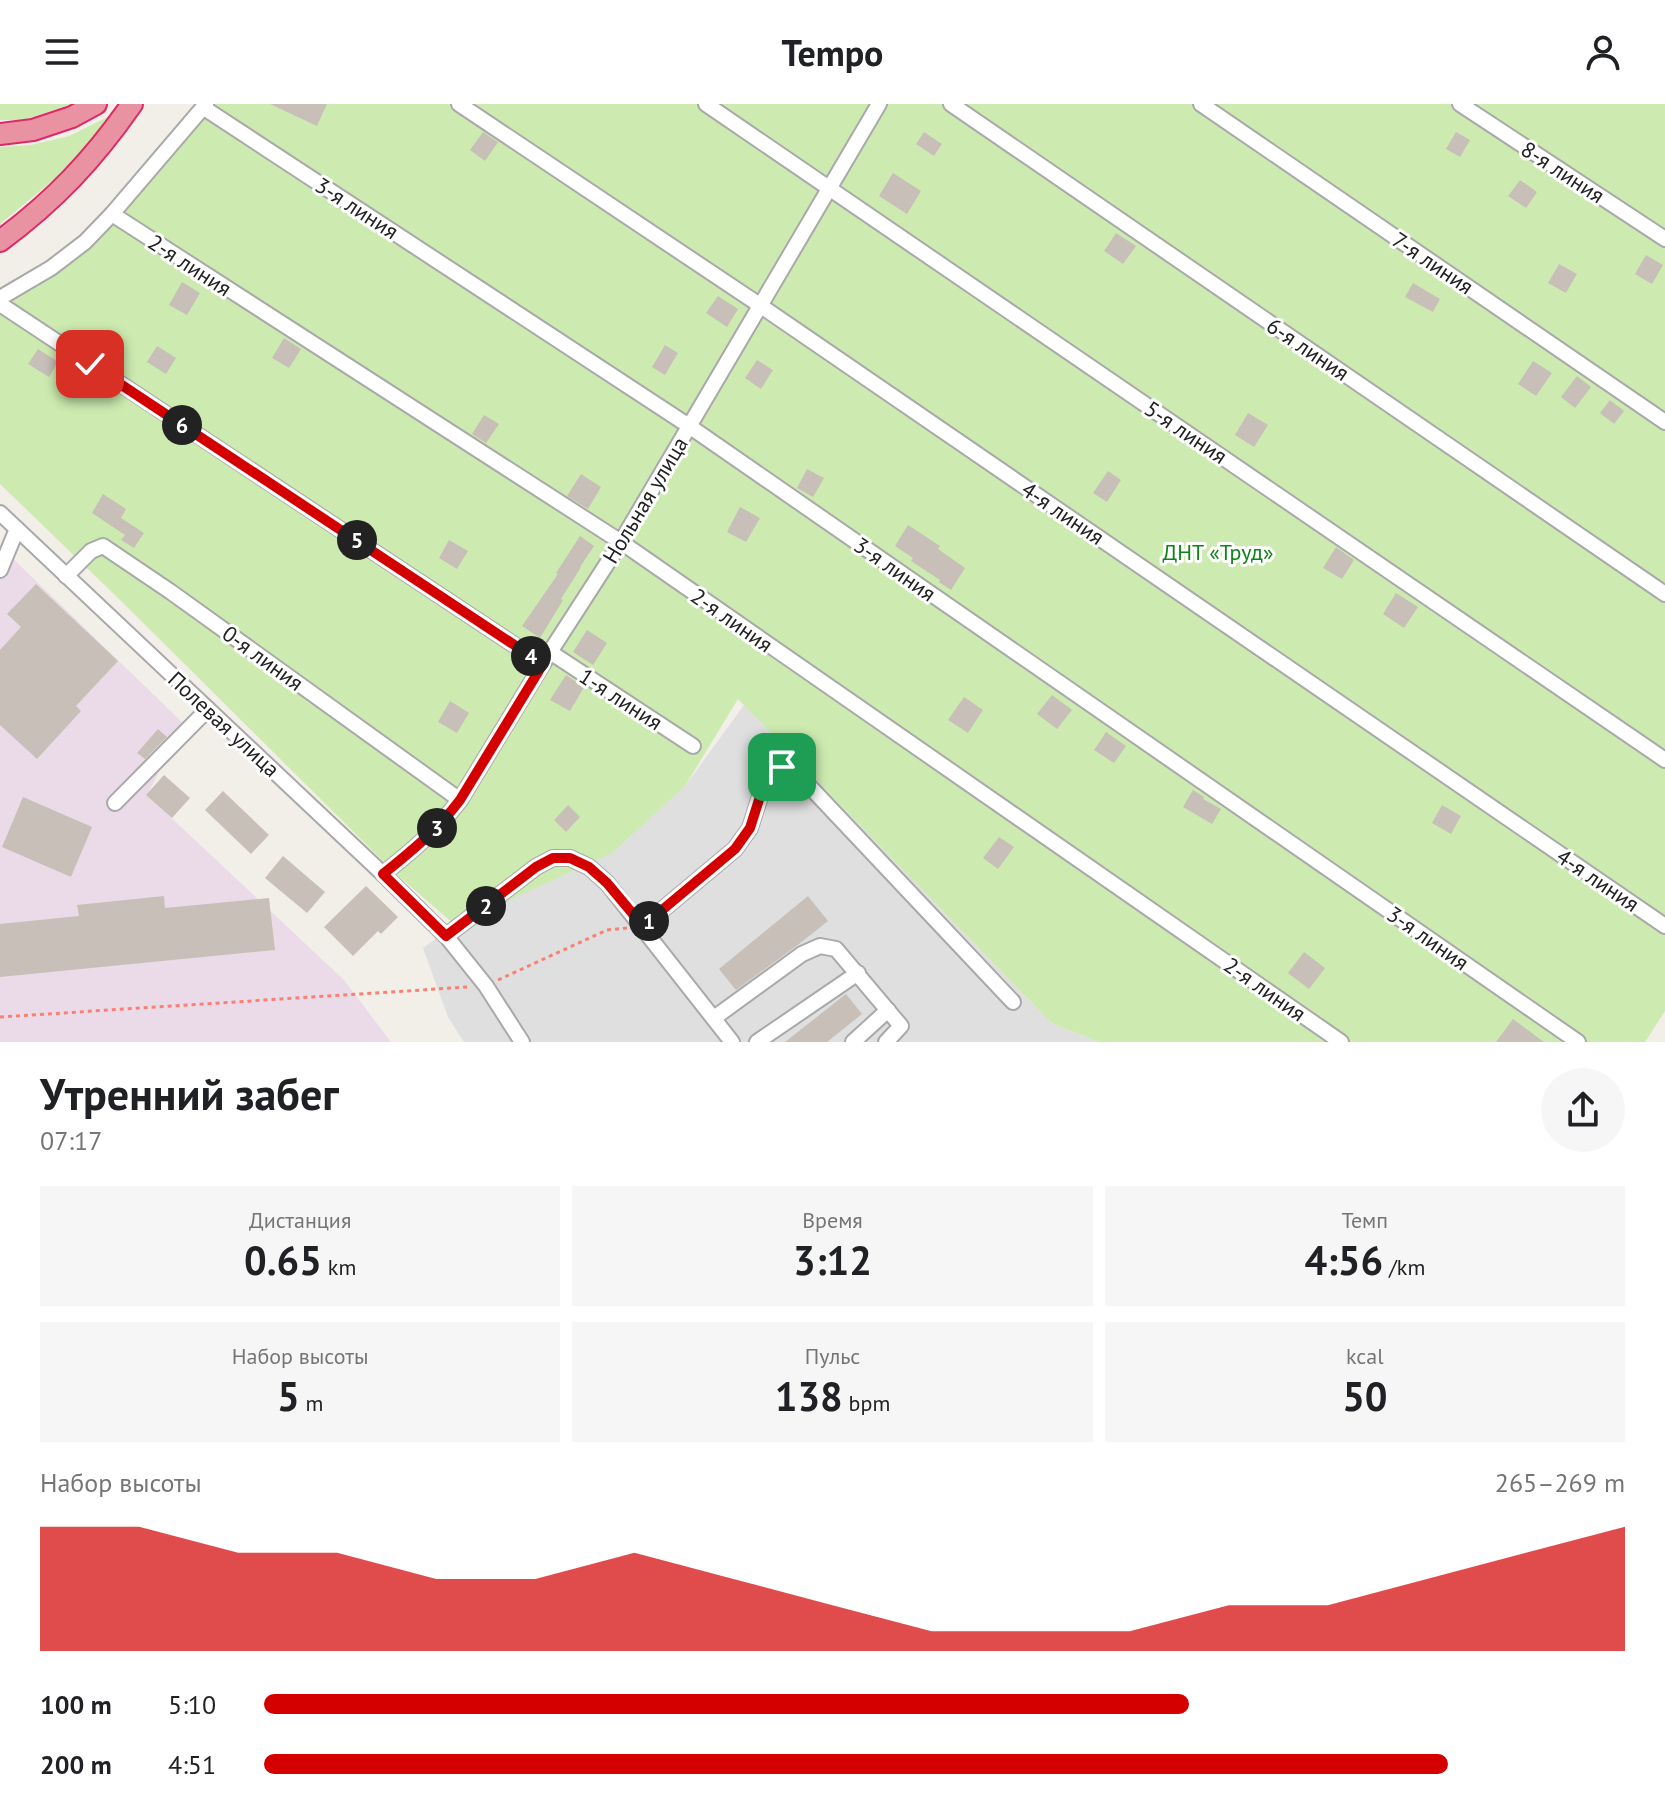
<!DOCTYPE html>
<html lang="ru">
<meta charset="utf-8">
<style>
:root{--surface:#fff;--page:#f6f6f6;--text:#202124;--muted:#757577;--accent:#d40000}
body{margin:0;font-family:"PT Sans",sans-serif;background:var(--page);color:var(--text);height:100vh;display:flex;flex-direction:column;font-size:30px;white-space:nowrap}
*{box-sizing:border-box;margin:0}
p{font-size:26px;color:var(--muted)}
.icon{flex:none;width:44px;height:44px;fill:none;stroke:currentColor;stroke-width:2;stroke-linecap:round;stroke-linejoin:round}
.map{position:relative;height:938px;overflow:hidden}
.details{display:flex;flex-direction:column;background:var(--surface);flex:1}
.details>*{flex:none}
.pin{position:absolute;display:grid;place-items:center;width:68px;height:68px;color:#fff;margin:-34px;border-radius:16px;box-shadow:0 4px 12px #0006}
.km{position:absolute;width:40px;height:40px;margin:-20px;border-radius:50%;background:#222;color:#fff;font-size:22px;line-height:40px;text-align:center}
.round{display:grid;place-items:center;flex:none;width:84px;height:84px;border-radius:42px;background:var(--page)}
.overview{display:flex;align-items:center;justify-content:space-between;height:136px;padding:0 40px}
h1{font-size:44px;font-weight:700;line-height:60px}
.metrics{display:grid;grid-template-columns:repeat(3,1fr);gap:12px;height:136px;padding:8px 40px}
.metrics div{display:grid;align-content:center;border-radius:0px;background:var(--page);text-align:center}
.metrics b{font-size:40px;font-weight:700}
.metrics small{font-size:22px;font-weight:400}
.metrics p{font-size:22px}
.chart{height:224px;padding:16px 40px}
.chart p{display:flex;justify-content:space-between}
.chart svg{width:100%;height:144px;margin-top:8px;fill:var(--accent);opacity:.7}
ul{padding:0 40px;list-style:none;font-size:26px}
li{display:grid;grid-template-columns:128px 96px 1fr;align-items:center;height:60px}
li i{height:20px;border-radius:10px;background:var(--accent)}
header{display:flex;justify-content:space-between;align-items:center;height:104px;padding:0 40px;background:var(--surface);font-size:36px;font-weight:700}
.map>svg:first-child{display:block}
.residential{fill:#e0dfdf}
.industrial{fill:#ebdbe8}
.grass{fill:#cdebb0}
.building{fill:#c7bfb8}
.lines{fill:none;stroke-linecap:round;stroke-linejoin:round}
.minor-casing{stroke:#a9a9a9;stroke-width:18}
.highway-casing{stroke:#dc2a67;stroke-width:24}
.path{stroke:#fa8072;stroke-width:3;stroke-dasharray:4 4;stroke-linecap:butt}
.minor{stroke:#fff;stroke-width:14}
.highway{stroke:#e892a2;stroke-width:20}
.route-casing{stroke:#fff;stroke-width:16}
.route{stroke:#d40000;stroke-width:10}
.labels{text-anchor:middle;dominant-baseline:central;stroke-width:6;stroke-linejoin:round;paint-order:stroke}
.street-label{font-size:22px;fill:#222;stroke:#fff}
.park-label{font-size:22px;fill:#0c8416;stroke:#fff}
</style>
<header><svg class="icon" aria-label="menu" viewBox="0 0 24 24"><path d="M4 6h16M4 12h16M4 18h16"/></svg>Tempo<svg class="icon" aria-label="person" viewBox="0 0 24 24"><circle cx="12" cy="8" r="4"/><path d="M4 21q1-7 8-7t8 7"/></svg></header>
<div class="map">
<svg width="1665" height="938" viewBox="0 0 1665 938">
<rect width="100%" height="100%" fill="#f2efe9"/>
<polygon class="residential" points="744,601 1051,919 1099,938 464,938 448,913 423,844 455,821 685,682"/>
<polygon class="industrial" points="0,442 184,620 147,691 344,876 391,938 0,938"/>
<g class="grass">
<polygon points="0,0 72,0 24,16 0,16"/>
<polygon points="199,0 1665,0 1665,907 1645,938 1099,938 1051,919 738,595 685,682 612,749 455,821 395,769 119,495 0,380 0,195 68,148"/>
<polygon points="114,10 68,64 0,120 0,43 31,41 69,32"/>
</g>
<g class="building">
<polygon points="270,0 327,0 317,22"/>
<polygon points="483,28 498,38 485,57 470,46"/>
<polygon points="924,28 942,40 934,52 916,40"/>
<polygon points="1456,28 1470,36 1460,53 1446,45"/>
<polygon points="893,69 921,87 907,110 879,92"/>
<polygon points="1520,76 1537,88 1526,104 1508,92"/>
<polygon points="1116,129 1136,142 1123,160 1104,147"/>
<polygon points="1646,151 1663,161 1652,180 1635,170"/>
<polygon points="1559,160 1577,170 1566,189 1548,179"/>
<polygon points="182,178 200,189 187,211 169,201"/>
<polygon points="1413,179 1440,195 1433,208 1405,193"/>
<polygon points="718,192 738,205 727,223 706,209"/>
<polygon points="284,234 301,245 289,264 272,254"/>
<polygon points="665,241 678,249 665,271 652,263"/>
<polygon points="157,242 176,254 166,270 147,258"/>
<polygon points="38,245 58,258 49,273 28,260"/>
<polygon points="757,256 773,266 761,285 745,274"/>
<polygon points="1533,257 1552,269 1536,292 1518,280"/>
<polygon points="1577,272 1591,283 1575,304 1561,293"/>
<polygon points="1610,296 1624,307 1614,320 1600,309"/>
<polygon points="1248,309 1268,321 1254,343 1235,331"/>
<polygon points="484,311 499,320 486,339 472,330"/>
<polygon points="807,365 824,374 813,393 797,384"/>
<polygon points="1108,367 1121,376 1107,398 1093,389"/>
<polygon points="581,370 601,383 588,405 567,392"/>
<polygon points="103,390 126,405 121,414 144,429 134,444 121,436 125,431 92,409"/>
<polygon points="740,403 760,414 746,438 727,428"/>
<polygon points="908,421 940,442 938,445 965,464 951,486 939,478 940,476 911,457 913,454 895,442"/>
<polygon points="580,432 594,442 580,463 581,463 561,495 563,496 540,534 522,522 558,470 556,469"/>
<polygon points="449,436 468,447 457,465 439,454"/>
<polygon points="1336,443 1354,456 1342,475 1323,464"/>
<polygon points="36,480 118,557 76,602 81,607 37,655 0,621 0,546 21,523 7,510"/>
<polygon points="1396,489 1418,503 1404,524 1383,510"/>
<polygon points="587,526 607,539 593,561 573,548"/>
<polygon points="566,571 584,583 570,607 550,596"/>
<polygon points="1052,591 1072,606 1057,625 1037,610"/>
<polygon points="964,593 983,606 968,629 948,616"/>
<polygon points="450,597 469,609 457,629 438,618"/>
<polygon points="158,625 167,633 145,655 137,649"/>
<polygon points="1106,628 1126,642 1114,659 1094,646"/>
<polygon points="164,671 190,694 172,714 146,691"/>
<polygon points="1193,686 1204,693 1203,695 1221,705 1212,720 1183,703"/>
<polygon points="223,687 269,731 251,750 205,706"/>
<polygon points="23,693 92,723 71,773 2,743"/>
<polygon points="568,701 580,713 566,728 554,716"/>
<polygon points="1442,701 1461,712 1451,730 1432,719"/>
<polygon points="999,733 1014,743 998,765 983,754"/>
<polygon points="283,752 325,788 307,809 265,774"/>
<polygon points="366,782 398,813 381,830 378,827 353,852 324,823"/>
<polygon points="164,792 165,804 269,794 275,846 0,873 0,820 79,812 77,801"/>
<polygon points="808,792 828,817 799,840 736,886 719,865"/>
<polygon points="1304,848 1325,864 1309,885 1288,869"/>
<polygon points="846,890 862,910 827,938 785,938"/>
<polygon points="1513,915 1544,938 1496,938"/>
</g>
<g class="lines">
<defs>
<g id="minor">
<polyline points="459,0 761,202 1665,822"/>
<polyline points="706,0 1665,656"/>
<polyline points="951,0 1665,490"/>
<polyline points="1201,0 1665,318"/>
<polyline points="1460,0 1665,135"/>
<polyline points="204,4 689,322 1578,938"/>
<polyline points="112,110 621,438 1341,938"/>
<polyline points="0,194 51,164 85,138 112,110 206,0"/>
<polyline points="0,200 543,560"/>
<polyline points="0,409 383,770 446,832 486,882 522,938"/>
<polyline points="0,466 17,425"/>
<polyline points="66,472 91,447 103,442 171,488 460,696"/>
<polyline points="550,548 693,642"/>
<polyline points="115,699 208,605"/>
<path d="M383 770C412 747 438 725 460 696L550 548 621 438 879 0"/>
<polyline points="643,822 735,745 750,724 764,680 773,668 782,663 796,668 1013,898"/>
<polyline points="446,832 536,763 553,754 570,754 589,763 607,779 732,938"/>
<polyline points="714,914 802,850 820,842 836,845 901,922 886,938"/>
<polyline points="757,938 858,869"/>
<polyline points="853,938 888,906"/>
</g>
<g id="highway">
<polyline points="0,30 33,26 72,13 96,0"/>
<path d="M0 137C54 97 93 56 132 0"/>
</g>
</defs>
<use href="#minor" class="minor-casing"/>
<use href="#highway" class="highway-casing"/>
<g class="path">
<polyline points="498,876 607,826 627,824"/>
<polyline points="0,913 468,883"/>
</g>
<use href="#minor" class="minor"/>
<use href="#highway" class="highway"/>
</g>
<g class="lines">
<defs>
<path id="route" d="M90 260 543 560 460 696C438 725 412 747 383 770L446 832 536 763 553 754H570L589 763 607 779 643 822 735 745 750 724 764 680 773 668 782 663"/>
</defs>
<use href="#route" class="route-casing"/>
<use href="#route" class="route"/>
</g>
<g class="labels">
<g class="street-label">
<text transform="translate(1563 68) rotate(33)">8-я линия</text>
<text transform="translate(357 104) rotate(33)">3-я линия</text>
<text transform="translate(1433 159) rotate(34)">7-я линия</text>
<text transform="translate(190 161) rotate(33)">2-я линия</text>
<text transform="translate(1308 245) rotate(34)">6-я линия</text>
<text transform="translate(1186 328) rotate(34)">5-я линия</text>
<text transform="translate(645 396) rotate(-59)">Нольная улица</text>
<text transform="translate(1063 409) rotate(34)">4-я линия</text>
<text transform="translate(895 465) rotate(35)">3-я линия</text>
<text transform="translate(732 516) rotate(35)">2-я линия</text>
<text transform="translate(263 554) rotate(36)">0-я линия</text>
<text transform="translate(621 595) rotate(33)">1-я линия</text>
<text transform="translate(224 620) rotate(43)">Полевая улица</text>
<text transform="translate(1598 776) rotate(34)">4-я линия</text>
<text transform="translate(1428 834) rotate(35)">3-я линия</text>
<text transform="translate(1265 885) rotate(35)">2-я линия</text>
</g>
<g class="park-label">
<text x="1218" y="448">ДНТ «Труд»</text>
</g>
</g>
</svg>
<div class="pin" style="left:782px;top:663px;background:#1e9e55"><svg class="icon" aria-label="arrive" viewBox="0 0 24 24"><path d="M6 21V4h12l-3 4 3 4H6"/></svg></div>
<div class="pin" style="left:90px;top:260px;background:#d93025"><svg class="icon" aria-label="check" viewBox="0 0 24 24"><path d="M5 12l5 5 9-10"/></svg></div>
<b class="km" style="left:649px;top:817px">1</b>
<b class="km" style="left:486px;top:802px">2</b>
<b class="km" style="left:437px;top:724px">3</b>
<b class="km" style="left:531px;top:552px">4</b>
<b class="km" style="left:357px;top:436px">5</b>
<b class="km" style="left:182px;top:321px">6</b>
</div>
<section class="details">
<div class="overview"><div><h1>Утренний забег</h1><p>07:17</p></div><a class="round"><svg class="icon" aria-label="share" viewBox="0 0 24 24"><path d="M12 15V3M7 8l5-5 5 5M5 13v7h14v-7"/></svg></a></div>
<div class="metrics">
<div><p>Дистанция</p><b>0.65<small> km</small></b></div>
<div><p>Время</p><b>3:12</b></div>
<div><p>Темп</p><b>4:56<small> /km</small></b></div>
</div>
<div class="metrics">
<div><p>Набор высоты</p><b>5<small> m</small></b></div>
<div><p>Пульс</p><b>138<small> bpm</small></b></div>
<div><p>kcal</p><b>50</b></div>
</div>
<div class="chart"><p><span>Набор высоты</span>265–269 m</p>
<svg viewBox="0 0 160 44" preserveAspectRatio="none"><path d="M0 44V6L10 6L20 14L30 14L40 22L50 22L60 14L70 22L80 30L90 38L100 38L110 38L120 30L130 30L140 22L150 14L160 6V44z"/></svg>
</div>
<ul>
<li><b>100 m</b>5:10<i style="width:68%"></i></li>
<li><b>200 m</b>4:51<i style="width:87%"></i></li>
</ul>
</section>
